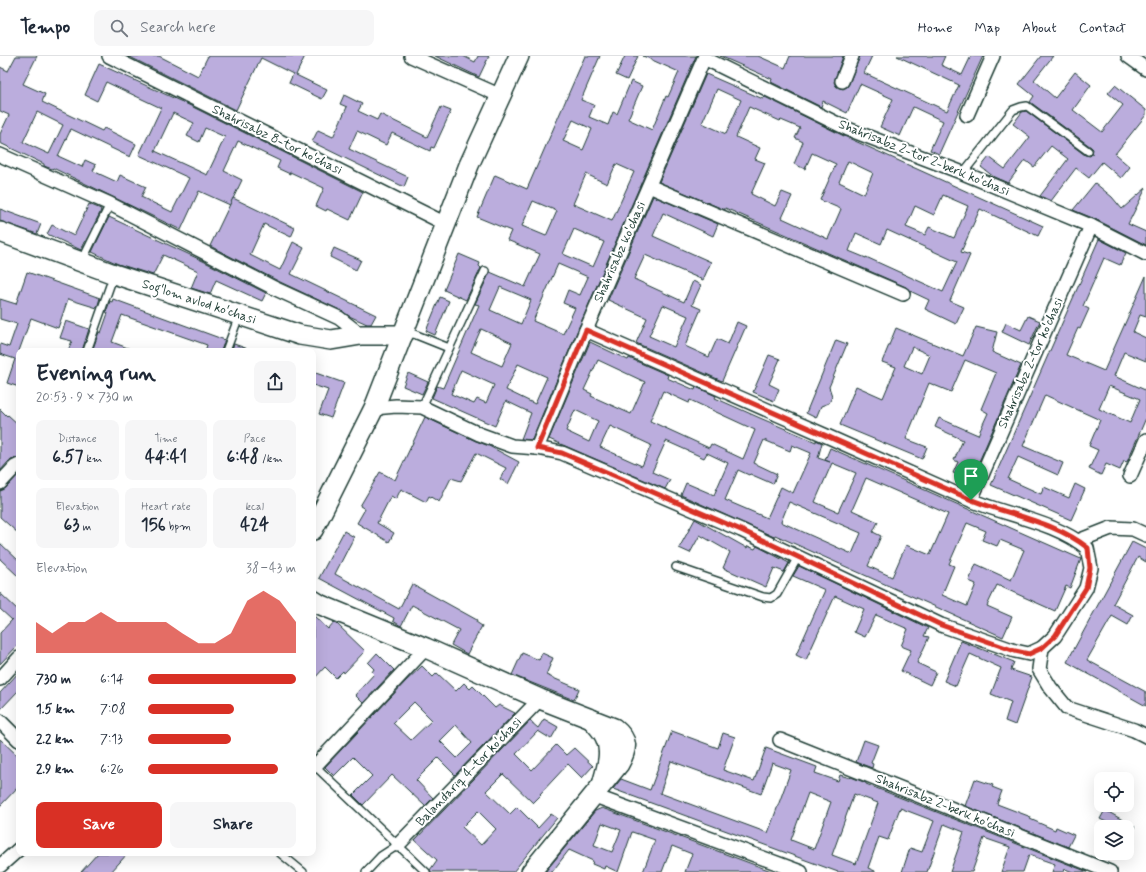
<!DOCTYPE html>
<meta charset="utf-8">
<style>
:root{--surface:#fff;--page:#f6f6f7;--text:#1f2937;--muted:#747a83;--line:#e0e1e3;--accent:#d93025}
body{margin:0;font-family:Mynerve,sans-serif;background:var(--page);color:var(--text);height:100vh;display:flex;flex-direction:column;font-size:15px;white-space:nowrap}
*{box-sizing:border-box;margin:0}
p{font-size:13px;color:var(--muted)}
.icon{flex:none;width:22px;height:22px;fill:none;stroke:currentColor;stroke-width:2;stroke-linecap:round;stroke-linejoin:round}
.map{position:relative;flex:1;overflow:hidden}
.sheet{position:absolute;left:16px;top:292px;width:300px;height:508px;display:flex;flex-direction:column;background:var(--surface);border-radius:8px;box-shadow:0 4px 16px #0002}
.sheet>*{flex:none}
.buttons{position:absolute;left:1094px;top:716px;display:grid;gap:8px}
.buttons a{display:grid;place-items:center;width:40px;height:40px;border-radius:8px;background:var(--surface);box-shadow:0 4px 16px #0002;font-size:20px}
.pin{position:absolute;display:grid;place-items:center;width:34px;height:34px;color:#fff;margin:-41px -17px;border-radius:50% 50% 50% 0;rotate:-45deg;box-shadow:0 0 4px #0007}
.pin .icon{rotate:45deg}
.round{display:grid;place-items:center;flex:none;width:42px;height:42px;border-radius:8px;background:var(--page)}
.overview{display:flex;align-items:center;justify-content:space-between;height:68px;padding:0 20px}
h1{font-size:22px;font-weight:700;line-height:30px}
.metrics{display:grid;grid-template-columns:repeat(3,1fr);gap:6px;height:68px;padding:4px 20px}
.metrics div{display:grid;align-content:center;border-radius:8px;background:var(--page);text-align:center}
.metrics b{font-size:17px;font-weight:700}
.metrics small{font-size:11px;font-weight:400}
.metrics p{font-size:11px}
.chart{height:112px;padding:8px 20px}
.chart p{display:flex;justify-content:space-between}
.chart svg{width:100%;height:72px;margin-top:4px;fill:var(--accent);opacity:.7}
.primary-button{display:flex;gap:8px;margin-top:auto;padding:8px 20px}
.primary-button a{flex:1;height:46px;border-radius:8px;background:var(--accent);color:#fff;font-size:16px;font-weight:700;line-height:46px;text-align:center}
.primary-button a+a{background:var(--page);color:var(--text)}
ul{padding:0 20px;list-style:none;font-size:13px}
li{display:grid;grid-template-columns:64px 48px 1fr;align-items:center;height:30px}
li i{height:10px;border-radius:5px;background:var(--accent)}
header{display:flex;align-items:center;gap:24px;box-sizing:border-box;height:56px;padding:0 20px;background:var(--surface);border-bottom:1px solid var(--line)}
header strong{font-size:19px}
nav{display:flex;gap:22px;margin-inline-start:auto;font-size:14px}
.search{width:280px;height:36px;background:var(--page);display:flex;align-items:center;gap:10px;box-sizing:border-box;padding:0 14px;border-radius:8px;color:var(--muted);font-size:15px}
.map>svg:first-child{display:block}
.building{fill:#bbaddd;stroke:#1f3d34;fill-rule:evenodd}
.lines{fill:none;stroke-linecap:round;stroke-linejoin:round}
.lane-casing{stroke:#1f3d34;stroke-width:10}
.street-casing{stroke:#1f3d34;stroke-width:16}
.secondary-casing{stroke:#1f3d34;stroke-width:22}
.lane{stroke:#fff;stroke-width:7}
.street{stroke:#fff;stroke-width:13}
.secondary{stroke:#fff;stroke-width:19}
.route-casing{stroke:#fff;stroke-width:8}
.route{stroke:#d93025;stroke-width:5}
.labels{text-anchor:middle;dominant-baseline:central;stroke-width:4;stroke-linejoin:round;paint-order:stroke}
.street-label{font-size:13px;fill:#1f3d34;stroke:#fff}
</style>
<header>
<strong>Tempo</strong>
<div class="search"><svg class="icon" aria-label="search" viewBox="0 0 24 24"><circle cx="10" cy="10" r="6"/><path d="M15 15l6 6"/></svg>Search here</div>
<nav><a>Home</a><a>Map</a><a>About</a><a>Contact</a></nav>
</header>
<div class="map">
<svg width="1146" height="816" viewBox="0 0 1146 816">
<rect width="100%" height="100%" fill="#fff"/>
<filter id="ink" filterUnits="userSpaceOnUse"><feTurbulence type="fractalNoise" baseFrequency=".025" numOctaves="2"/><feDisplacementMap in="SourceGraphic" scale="8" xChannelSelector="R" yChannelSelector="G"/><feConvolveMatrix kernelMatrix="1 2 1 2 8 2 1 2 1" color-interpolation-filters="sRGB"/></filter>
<g filter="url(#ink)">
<g class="building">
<path d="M16 0H37L23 28 45 38 42 46 102 75 104 72 136 88 130 101 71 73 58 100 82 111 85 104 96 109 93 115 117 126 120 119 146 131 141 141 172 156 189 122 139 99 161 52 106 26 97 45 85 39 99 8 191 50 363 136 350 164 327 153 326 155 316 150 324 132 290 116V118L277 112 280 105 238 85 224 115 242 124 230 149 199 135 181 174 53 112 52 113 44 110V108L0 87V78L9 59 0 55V11L8 15ZM37 56 63 69 49 98 23 86ZM173 57 194 67 187 80 199 86 205 72 225 81 207 119 155 95Z"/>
<polygon points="128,0 159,0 198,20 208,0 305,0 296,19 327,34 322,43 289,27 293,18 261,2 236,54"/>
<polygon points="435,0 463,0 475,6 478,0 489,0 479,21"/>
<path d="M585 0H600L581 44 594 49 589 61 608 69 613 56 617 58 631 25 642 30 628 63 652 74 666 40 668 41 679 16 643 0H696L579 271 535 376 532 384 521 383 531 357 506 345 495 370 432 342 437 330 443 332 479 249 475 248 490 216 525 231 540 198 507 184 511 175 477 161 495 119 527 133ZM573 64 592 73 583 94 563 85ZM616 108 634 116 612 165 573 148 586 118 607 128ZM533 145 557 155 546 180 522 170ZM574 173 604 186 593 211 563 198ZM558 208 588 221 580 239 568 234 563 247 575 252 563 278 533 265ZM500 231 531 244 521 268 490 254ZM481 273 512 287 502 310 471 296ZM518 308 547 321 535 348 506 334ZM461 314 494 329 486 347 477 343 474 348 451 338Z"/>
<polygon points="625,0 638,0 627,24 616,19"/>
<polygon points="720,0 758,0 785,12 790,0 843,0 834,26 836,30 843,33 847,31 849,28 860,0 872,0 864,17 947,55 959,29 897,0 945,0 941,9 962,19 971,0 983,0 939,98 930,94 943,65 913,51 900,80 880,71 893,43 860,28 847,57 823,45 821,51 771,26 772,23"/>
<polygon points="1041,0 1053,0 1034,24 1055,42 1075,16 1091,29 1073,54 1102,76 1123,49 1108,37 1115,29 1146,54 1146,59 1115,98 1130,111 1121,122 1102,106 1089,122 1076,112 1051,145 1040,140 1068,103 1051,90 1034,111 1025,104 1008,127 994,121 981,111 989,101 1005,113 1030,81 1013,68 1022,56 1026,55 1085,99 1090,100 1092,98 1093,93 1091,91 1030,46 1034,40 1019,28"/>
<path d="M706 18 763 43 765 41 844 80 1043 170 1038 180 980 153 961 196 970 199 950 245 964 251 956 268 925 253 929 244 910 235 906 231 725 152V154L659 126ZM717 33 741 44 726 78 702 67ZM749 51 780 65 781 64 800 72 795 82 803 86 794 108 805 113 812 97 836 108 820 144 841 153 828 183 782 162 792 140 782 136 775 150 751 138 765 107 755 103 760 92 736 81ZM848 105 873 117 864 138 839 126ZM943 139 968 150 954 182 929 171 925 179 906 171 915 150 934 159ZM887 174 957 206 943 236 866 201V202L849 195 856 177 881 188Z"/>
<polygon points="344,39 362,48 358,55 377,64 380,58 427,81 441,51 451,55 434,92 431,91 430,95 392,77 386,89 357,75 349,93 408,121 404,131 312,86 318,74 333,81 347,51 340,48"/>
<polygon points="1095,127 1112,141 1122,153 1146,132 1128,168 1146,176 1146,189 1095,163 1073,154"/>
<path d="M653 140 718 168 713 180 663 157 653 180 711 206 703 224 645 199 634 223 684 246 693 225 701 229 692 249 701 253 685 290 709 301 717 283 728 288 737 266 746 270 722 325 636 287 647 262 608 244ZM663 249 688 260 674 291 649 280Z"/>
<polygon points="233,142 295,172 291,181 264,168 250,199 280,214 293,186 304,192 291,218 376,259 371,268 367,268 349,260 342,255 280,226 210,190"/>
<polygon points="89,148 101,153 100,157 81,194 47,178 52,169 74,180"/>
<polygon points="0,153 41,168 37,178 0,165"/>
<polygon points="109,161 203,205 266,237 262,245 216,224 210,238 191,232 198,215 163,199 153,219 118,208 92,196"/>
<path d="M1099 183 1126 197 1120 209 1104 202 1083 250 1089 253 1080 273 1078 272 1066 299 1104 315 1146 220V261L1140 259 1133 276 1146 282V305L1124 296 1114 320 1145 334 1146 331V362L1127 406 1124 405 1120 414 1106 408 1101 419 1089 413 1098 394 1089 390 1100 364 1045 339 1023 390 1063 407 1058 419 1018 401 1008 423 1041 438 1044 431 1069 442 1075 428 1085 433 1071 464 991 429ZM1109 330 1140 343 1130 367 1099 353Z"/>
<polygon points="334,192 361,204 356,214 330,201"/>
<polygon points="459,198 480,207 479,210 481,212 466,244 444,234"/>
<polygon points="27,216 100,242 97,252 68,243 58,272 31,262 19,295 19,331 7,327 15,303 0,298 0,288 9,291 17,268 0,263 0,243 16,248"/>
<polygon points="440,241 449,245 435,279 426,275"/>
<polygon points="113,243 225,284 221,295 205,295 207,289 122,259 112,286 133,294 133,295 92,295 99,276 101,277 108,257 106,256 110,245 112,246"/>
<polygon points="1028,260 1040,265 1029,289 1002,276 1006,267 1021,274"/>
<polygon points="66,265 89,273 82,295 68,295 72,285 60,282"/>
<path d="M976 271 997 276 992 296 1021 309 971 424 953 417 958 406 954 404 963 384 935 371 939 362 978 379 988 357 981 353 996 317 965 304 951 336 929 327 906 383 927 391 922 403 840 369 856 330 883 342 896 311 882 306 896 272 963 300ZM912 291 930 299 922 318 904 310Z"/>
<polygon points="836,284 847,288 829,331 832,340 831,343 829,347 821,350 816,362 806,357"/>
<path d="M590 286 628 304 629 302 668 319 667 322 695 334 696 331 716 340 715 342 760 362 816 386V384L822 387 818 402 830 406 825 404 830 392 1081 503 1070 532 1066 530 1055 555 997 529 987 550 1012 561 1003 581 775 479 774 481 681 439 686 427 714 439 728 407 707 397 704 402 666 385 652 416 670 424 665 433 549 383ZM598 304 645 326 631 358 591 340 592 338 584 334ZM663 335 689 347 690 344 755 374 743 403 711 388 709 392 650 365ZM575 354 598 365 589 386 566 375ZM610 370 651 389 642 410 600 391ZM764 384 790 395 792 389 811 397 793 437 781 431 767 462 725 444 738 414 749 419 750 418 773 428 777 418 754 407ZM832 407 856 417 838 456 815 446ZM866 422 948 458 930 499 906 489 892 521 868 510 881 480 873 476 878 466 852 454ZM789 446 861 477 852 498 781 466ZM967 467 986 475 982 484 997 490 1000 484 1024 494 1011 524 976 508 969 525 976 528 967 550 942 539 954 510 949 508Z"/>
<polygon points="234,288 251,294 251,295 231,295"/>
<polygon points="769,299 780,303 769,328 779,333 774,345 753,336"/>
<polygon points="313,316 344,327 331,362 319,358 328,334 313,329"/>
<polygon points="408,317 428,326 422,338 403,330"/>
<polygon points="0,353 7,360 8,359 19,369 19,401 9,405 0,415"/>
<polygon points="425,361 476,385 489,390 519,406 508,428 500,423 506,412 476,397 461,425 451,422 439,446 429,440 426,446 401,433 396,443 391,440 377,467 394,477 389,486 357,467 365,453 360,450 380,416 395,424"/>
<polygon points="19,418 19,478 0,461 0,435 6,432"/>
<polygon points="695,463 747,492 748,490 755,493 757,490 789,507 784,516 774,512 766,531 723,512 730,496 700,479 690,497 679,492"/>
<polygon points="344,475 354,481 335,518 399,553 412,528 477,564 476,566 482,570 467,598 451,589 459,574 412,549 401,570 393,565 394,562 319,522"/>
<polygon points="1132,486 1146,493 1146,506 1138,501 1113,548 1133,559 1128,569 1112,560 1087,604 1146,636 1146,650 1067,606"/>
<polygon points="0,487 19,505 19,521 0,503"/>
<polygon points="799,510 928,572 924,580 929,581 917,607 936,616 930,629 901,615 911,594 901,590 908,573 876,559 865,581 854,576 864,553 835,540 806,604 796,599 825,534 793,520"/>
<polygon points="0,537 19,555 19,588 0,608 0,577 12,564 0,553"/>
<polygon points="313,559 328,573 334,566 337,568 365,595 344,617 343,615 336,622 325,611 313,624"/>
<polygon points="961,585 1014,606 1011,614 1032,621 1015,669 1005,665 1011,646 991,638 1001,612 970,598 956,630 944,625"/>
<polygon points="377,597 394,614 363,647 355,639 374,618 372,616 374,613 368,607"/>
<polygon points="522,597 539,604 542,597 553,602 546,619 579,633 574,644 512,619"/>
<path d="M422 610 433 621 437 617 456 635 464 627 470 633 473 630 495 652 499 649 515 657 455 719 438 702 416 724 433 742 425 750 392 719 363 749 353 739 372 720 353 701 334 720 325 711 406 625ZM414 646 432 664 411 684 393 667ZM456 669 472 687 457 702 440 685Z"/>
<polygon points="19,616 19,634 0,654 0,637"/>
<path d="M544 663 558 671 551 683 538 675 516 698 532 714 556 689 566 699 574 692 593 710 582 722 568 708 540 738 541 739 533 747 503 718 486 735 510 758 517 751 538 772 551 758 557 762 513 816H431L430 814 437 804 415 784 530 665 538 672ZM478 755 496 773 481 789 462 771Z"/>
<path d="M672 675 718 692 723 677 735 681 723 714 754 725 766 692 817 711 815 717 838 725 840 719 850 722 851 721 866 727V728L1088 816H1073L1065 813 1064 816H1052L1055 808 1029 799 1023 816H1001L1010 791 984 782 972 816H950L964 776 944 768 927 816H902L910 792 922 796 934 765 900 752 888 784 879 781 868 812 875 815V816H838L613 733 621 723 650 734ZM671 705 761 738 772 707 791 714 768 777 660 737ZM808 737 831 746 814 793 791 784ZM854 738 878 747 856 808 832 799Z"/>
<polygon points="0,683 19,701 19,730 0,750"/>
<polygon points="864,684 878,689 871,707 873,708 872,712 856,706"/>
<polygon points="975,723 993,729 992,731 1002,735 997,748 1031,761 1030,763 1055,774 1056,771 1074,779 1068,791 965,750"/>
<path d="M602 752 771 815 770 816H685L692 798 672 790 662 816H643L655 784 632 776 618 816 605 810 604 813 592 808 593 805 569 794 552 816H545L595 755ZM602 767 621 774 612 796 594 789Z"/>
<polygon points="1105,754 1135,771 1116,771 1100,763"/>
<polygon points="98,797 128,797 111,816 81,816"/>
</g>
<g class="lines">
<defs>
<g id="lane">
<polyline points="963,117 1013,54 1021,51 1027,50 1088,95"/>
<polyline points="82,205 110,148"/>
<polyline points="405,279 414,278 449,292"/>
<polyline points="87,295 114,218"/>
<polyline points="226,295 239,260"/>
<polyline points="422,351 485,215"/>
<polyline points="676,511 763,541 771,542 777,538 798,501"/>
<polyline points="313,708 426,816"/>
<polyline points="280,797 303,816"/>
<polyline points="366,816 381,800 398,789"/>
</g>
<g id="street">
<polyline points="109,0 446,168"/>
<polyline points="411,0 501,40"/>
<polyline points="1128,0 1146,13"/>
<polyline points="704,2 848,73 963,117 1091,170 1146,198"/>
<polyline points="842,25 852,0"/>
<polyline points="967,59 993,0"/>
<polyline points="0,99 110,148 276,233 339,262 361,279"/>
<polyline points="649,130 903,238"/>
<path d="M374 352 396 350 422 351 479 378 512 390 537 392 562 397 741 474 941 569 1015 595 1029 598 1042 592 1055 580 1086 532 1091 512 1087 492C1054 465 1007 460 968 443 841 386 713 330 586 274"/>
<polyline points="537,392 586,274 705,0"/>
<polyline points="1130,420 1146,384"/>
<polyline points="0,427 15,411 19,409"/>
<polyline points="971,444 1091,170"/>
<polyline points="1078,485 1111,472 1133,473 1146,479"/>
<polyline points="1042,592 1039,613 1050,631 1067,652 1134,674 1146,680"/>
<polyline points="0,623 19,602"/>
<polyline points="0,665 19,684"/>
<polyline points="780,684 1110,816"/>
<polyline points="315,710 426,592"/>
<polyline points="592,739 801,816"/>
<polyline points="398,789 540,643"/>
<polyline points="0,810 19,793"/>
</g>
<g id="secondary">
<polyline points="0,176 114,218 300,279 331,284 361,279 403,279"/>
<polyline points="313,474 374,352 469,109 519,0"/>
<path d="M313 544 321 549 426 592 540 643 614 672C629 684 628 692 619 708L531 816"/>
<path d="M591 663C596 668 602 674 605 681 612 694 607 711 603 725"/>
</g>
</defs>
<use href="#lane" class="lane-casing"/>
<use href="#street" class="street-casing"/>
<use href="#secondary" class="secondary-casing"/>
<use href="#lane" class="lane"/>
<use href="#street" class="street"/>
<use href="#secondary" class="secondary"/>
</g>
</g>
<g class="lines" filter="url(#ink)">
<defs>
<path id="route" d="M586 274C713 330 839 386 965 441 1005 459 1053 464 1088 492L1090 512 1086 532 1055 580 1042 592 1029 598 1015 595 941 569 741 474 562 397 537 392Z"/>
</defs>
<use href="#route" class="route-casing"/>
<use href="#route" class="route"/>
</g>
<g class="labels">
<g class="street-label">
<text transform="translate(277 84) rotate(26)">Shahrisabz 8-tor koʻchasi</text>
<text transform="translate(924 102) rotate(22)">Shahrisabz 2-tor 2-berk koʻchasi</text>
<text transform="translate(620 196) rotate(-66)">Shahrisabz koʻchasi</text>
<text transform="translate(199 246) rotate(18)">Sogʻlom avlod koʻchasi</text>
<text transform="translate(1031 307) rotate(-66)">Shahrisabz 2-tor koʻchasi</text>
<text transform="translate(469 716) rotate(-46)">Balandariq 4-tor koʻchasi</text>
<text transform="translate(945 750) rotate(22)">Shahrisabz 2-berk koʻchasi</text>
</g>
</g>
</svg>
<div class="buttons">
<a><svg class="icon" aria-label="locate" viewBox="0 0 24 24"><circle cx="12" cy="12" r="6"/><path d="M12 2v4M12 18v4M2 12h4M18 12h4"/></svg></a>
<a><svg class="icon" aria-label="layers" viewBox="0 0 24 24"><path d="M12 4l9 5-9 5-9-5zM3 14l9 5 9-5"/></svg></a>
</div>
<div class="pin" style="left:971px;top:444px;background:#1e9e55"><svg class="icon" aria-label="arrive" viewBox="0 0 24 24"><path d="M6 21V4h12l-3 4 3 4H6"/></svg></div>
<section class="sheet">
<div class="overview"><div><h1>Evening run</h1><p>20:53 · 9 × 730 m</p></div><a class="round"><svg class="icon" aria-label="share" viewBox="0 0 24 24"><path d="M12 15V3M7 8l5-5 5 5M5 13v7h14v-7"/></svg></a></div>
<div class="metrics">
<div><p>Distance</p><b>6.57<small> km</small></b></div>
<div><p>Time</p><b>44:41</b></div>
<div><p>Pace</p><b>6:48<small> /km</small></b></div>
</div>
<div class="metrics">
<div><p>Elevation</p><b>63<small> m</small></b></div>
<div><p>Heart rate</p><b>156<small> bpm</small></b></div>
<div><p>kcal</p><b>424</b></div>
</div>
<div class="chart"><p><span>Elevation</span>38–43 m</p>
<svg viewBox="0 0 160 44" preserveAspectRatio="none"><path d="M0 44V25L10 32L20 25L30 25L40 19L50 25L60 25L70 25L80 25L90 32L100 38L110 38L120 32L130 12L140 6L150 12L160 25V44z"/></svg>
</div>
<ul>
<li><b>730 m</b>6:14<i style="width:100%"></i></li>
<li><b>1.5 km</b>7:08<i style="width:58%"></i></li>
<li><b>2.2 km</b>7:13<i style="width:56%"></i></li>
<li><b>2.9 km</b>6:26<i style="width:88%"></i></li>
</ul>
<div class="primary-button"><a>Save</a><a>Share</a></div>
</section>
</div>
